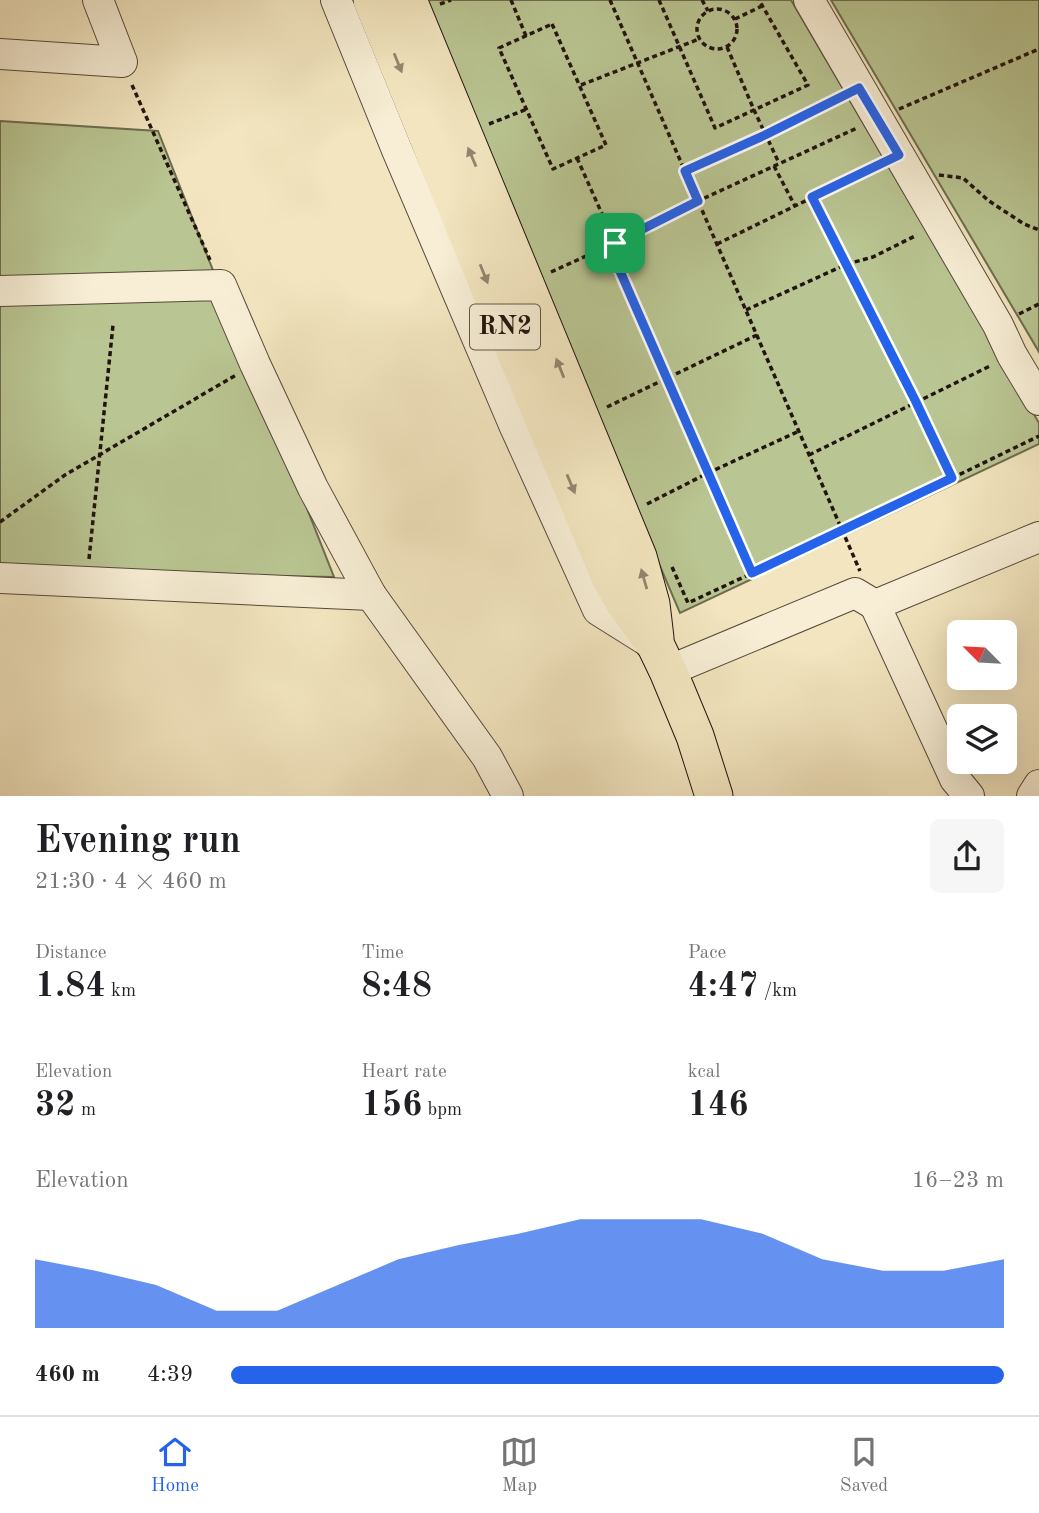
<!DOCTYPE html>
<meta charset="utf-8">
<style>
:root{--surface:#fff;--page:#f6f6f6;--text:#202124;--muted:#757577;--line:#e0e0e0;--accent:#2563eb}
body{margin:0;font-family:"Old Standard TT",serif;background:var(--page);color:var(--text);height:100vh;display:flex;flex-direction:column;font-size:26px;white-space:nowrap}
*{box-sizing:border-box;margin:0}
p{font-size:23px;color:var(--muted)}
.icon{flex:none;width:38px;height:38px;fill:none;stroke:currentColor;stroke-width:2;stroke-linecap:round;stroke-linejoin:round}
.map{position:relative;height:796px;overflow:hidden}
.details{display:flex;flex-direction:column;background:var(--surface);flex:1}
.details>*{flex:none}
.needle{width:46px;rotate:294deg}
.controls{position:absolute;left:947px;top:620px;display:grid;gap:14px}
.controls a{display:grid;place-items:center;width:70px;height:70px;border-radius:10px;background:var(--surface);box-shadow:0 7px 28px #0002;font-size:35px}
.pin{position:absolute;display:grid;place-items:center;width:60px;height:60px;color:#fff;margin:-30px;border-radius:14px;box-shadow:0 4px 10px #0006}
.round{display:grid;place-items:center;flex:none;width:74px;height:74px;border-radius:10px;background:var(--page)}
.overview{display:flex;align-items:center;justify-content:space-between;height:119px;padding:0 35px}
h1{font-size:38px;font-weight:700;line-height:52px}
.metrics{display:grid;grid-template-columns:repeat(3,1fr);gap:10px;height:119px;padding:7px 35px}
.metrics div{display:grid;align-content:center}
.metrics b{font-size:35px;font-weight:700}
.metrics small{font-size:19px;font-weight:400}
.metrics p{font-size:19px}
.chart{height:196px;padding:14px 35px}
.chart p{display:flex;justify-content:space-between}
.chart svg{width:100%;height:126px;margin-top:7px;fill:var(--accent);opacity:.7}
ul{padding:0 35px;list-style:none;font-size:23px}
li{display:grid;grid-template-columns:112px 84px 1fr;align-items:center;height:52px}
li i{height:18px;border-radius:9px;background:var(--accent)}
.dock{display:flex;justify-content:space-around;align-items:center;height:98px;border-top:2px solid var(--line);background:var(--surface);font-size:19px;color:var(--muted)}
.dock a{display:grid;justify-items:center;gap:4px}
.dock .on{color:var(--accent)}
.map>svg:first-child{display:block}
.green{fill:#b9c592;stroke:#6d6c50;stroke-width:2}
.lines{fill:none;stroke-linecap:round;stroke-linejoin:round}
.minor-casing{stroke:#55483a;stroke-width:32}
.major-casing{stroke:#21130e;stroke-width:39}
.path{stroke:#21130e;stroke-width:3.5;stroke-dasharray:5 3.5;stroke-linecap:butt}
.minor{stroke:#f7eed5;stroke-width:30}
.major{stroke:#f2e5bf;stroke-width:37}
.oneway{fill:#94866f}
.route-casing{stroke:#fff;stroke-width:14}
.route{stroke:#2563eb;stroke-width:9}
.labels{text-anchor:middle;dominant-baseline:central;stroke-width:7;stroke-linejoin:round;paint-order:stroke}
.shield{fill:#f7eed5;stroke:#61554a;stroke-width:2}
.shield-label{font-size:26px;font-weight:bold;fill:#21130e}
</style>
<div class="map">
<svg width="1039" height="796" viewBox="0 0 1039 796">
<rect width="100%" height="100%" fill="#f2e5bf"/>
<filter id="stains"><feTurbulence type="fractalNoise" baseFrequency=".00286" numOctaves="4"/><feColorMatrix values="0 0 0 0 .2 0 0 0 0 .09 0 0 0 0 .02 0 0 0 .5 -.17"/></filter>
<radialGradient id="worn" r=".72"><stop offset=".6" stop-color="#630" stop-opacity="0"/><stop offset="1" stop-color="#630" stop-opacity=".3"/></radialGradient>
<g class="green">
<polygon points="424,0 791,0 1039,423 1039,444 680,613 552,313"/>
<polygon points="831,0 1039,0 1039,352"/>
<polygon points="0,121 158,131 334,577 0,572"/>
</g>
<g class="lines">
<defs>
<g id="minor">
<polyline points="336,0 397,150 515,427 598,610 649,642"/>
<polyline points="809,0 998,325 1012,355 1039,400"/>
<polyline points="0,54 122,62 98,0"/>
<polyline points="0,291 221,285 255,364 313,488 371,595 487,757 508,796"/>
<polyline points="0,578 371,595"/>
<polyline points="875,605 955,779 969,796"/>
<polyline points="668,671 855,593 875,605 1039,537"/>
<polyline points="1032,796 1039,785"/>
</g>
<g id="major">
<polyline points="372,0 518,358 610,577 622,599 656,646 668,671 695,736 714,796"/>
<polyline points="408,0 638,557 651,604 655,638"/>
</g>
</defs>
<use href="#minor" class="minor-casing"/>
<use href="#major" class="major-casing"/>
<g class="path">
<polyline points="511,0 526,36"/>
<polyline points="610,0 860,571"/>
<polyline points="659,0 715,128 808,85 759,0"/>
<polyline points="702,0 708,11"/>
<polyline points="440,4 451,0"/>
<circle cx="717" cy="29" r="20"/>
<polyline points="735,19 762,6"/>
<polygon points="552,24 606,145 553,169 499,48"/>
<polyline points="727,47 754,110 779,163"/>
<polyline points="132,85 210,260"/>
<polyline points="581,85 699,39"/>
<polyline points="899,109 1039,49"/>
<polyline points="489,124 527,109"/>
<polyline points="577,158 615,243"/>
<polyline points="774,166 795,206"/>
<polyline points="685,171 765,134 838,98"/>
<polyline points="939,175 963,178 989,201 1024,224 1039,230"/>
<polyline points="812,197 916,402 951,478"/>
<polyline points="717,244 879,165"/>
<polyline points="609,246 753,573"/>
<polyline points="551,272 615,243 698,201 857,128"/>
<polyline points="746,310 847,264 873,257 917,235"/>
<polyline points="1019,314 1039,304"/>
<polyline points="607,407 757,335"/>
<polyline points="809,455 992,365"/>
<polyline points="647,504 708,473 797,432"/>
<polyline points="0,522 65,475 236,375"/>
<polyline points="89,559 113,325"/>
<polyline points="672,567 688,603 843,531 1039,436"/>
</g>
<use href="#minor" class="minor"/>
<use href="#major" class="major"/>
</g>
<defs><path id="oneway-solid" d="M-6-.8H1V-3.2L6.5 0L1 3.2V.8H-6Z" transform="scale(1.75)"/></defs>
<g class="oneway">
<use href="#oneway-solid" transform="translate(398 63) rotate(68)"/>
<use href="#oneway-solid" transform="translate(472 157) rotate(-113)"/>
<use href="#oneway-solid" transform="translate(484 274) rotate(68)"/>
<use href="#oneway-solid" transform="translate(560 368) rotate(-112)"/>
<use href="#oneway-solid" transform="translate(571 484) rotate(67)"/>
<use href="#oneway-solid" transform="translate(644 579) rotate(-106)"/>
</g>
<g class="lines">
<defs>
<polygon id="route" points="859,88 899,155 812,197 916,402 952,478 752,573 609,246 698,201 685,171 765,135"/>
</defs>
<use href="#route" class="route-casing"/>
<use href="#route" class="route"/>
</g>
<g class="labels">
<rect class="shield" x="470" y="304.5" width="70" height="45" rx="5"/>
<g class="shield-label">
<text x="505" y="327">RN2</text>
</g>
</g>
<rect width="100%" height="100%" filter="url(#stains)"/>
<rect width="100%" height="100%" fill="url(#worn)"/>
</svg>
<div class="controls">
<a><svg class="needle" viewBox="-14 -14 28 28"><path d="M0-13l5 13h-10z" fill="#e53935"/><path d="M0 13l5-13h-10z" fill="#757577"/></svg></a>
<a><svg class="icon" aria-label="layers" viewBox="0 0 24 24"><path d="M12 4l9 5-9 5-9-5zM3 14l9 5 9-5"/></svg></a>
</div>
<div class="pin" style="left:615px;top:243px;background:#1e9e55"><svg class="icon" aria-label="arrive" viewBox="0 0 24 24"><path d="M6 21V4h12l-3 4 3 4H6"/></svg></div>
</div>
<section class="details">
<div class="overview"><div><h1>Evening run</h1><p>21:30 · 4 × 460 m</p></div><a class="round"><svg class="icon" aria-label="share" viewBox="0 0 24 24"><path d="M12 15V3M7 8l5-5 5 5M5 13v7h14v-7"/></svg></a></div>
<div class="metrics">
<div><p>Distance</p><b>1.84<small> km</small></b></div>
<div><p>Time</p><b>8:48</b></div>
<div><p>Pace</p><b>4:47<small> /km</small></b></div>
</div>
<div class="metrics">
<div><p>Elevation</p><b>32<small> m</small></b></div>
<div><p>Heart rate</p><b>156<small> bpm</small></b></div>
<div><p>kcal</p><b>146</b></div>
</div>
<div class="chart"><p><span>Elevation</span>16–23 m</p>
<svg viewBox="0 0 160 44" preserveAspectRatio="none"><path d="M0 44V20L10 24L20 29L30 38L40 38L50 29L60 20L70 15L80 11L90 6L100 6L110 6L120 11L130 20L140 24L150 24L160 20V44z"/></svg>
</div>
<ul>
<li><b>460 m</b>4:39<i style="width:100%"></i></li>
</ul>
</section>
<nav class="dock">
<a class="on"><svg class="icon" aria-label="home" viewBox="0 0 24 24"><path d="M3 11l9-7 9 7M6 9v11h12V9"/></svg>Home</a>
<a><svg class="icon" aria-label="map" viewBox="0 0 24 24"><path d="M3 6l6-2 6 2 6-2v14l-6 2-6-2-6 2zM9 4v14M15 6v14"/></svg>Map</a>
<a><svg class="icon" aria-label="saved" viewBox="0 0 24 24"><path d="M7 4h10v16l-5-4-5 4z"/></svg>Saved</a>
</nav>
